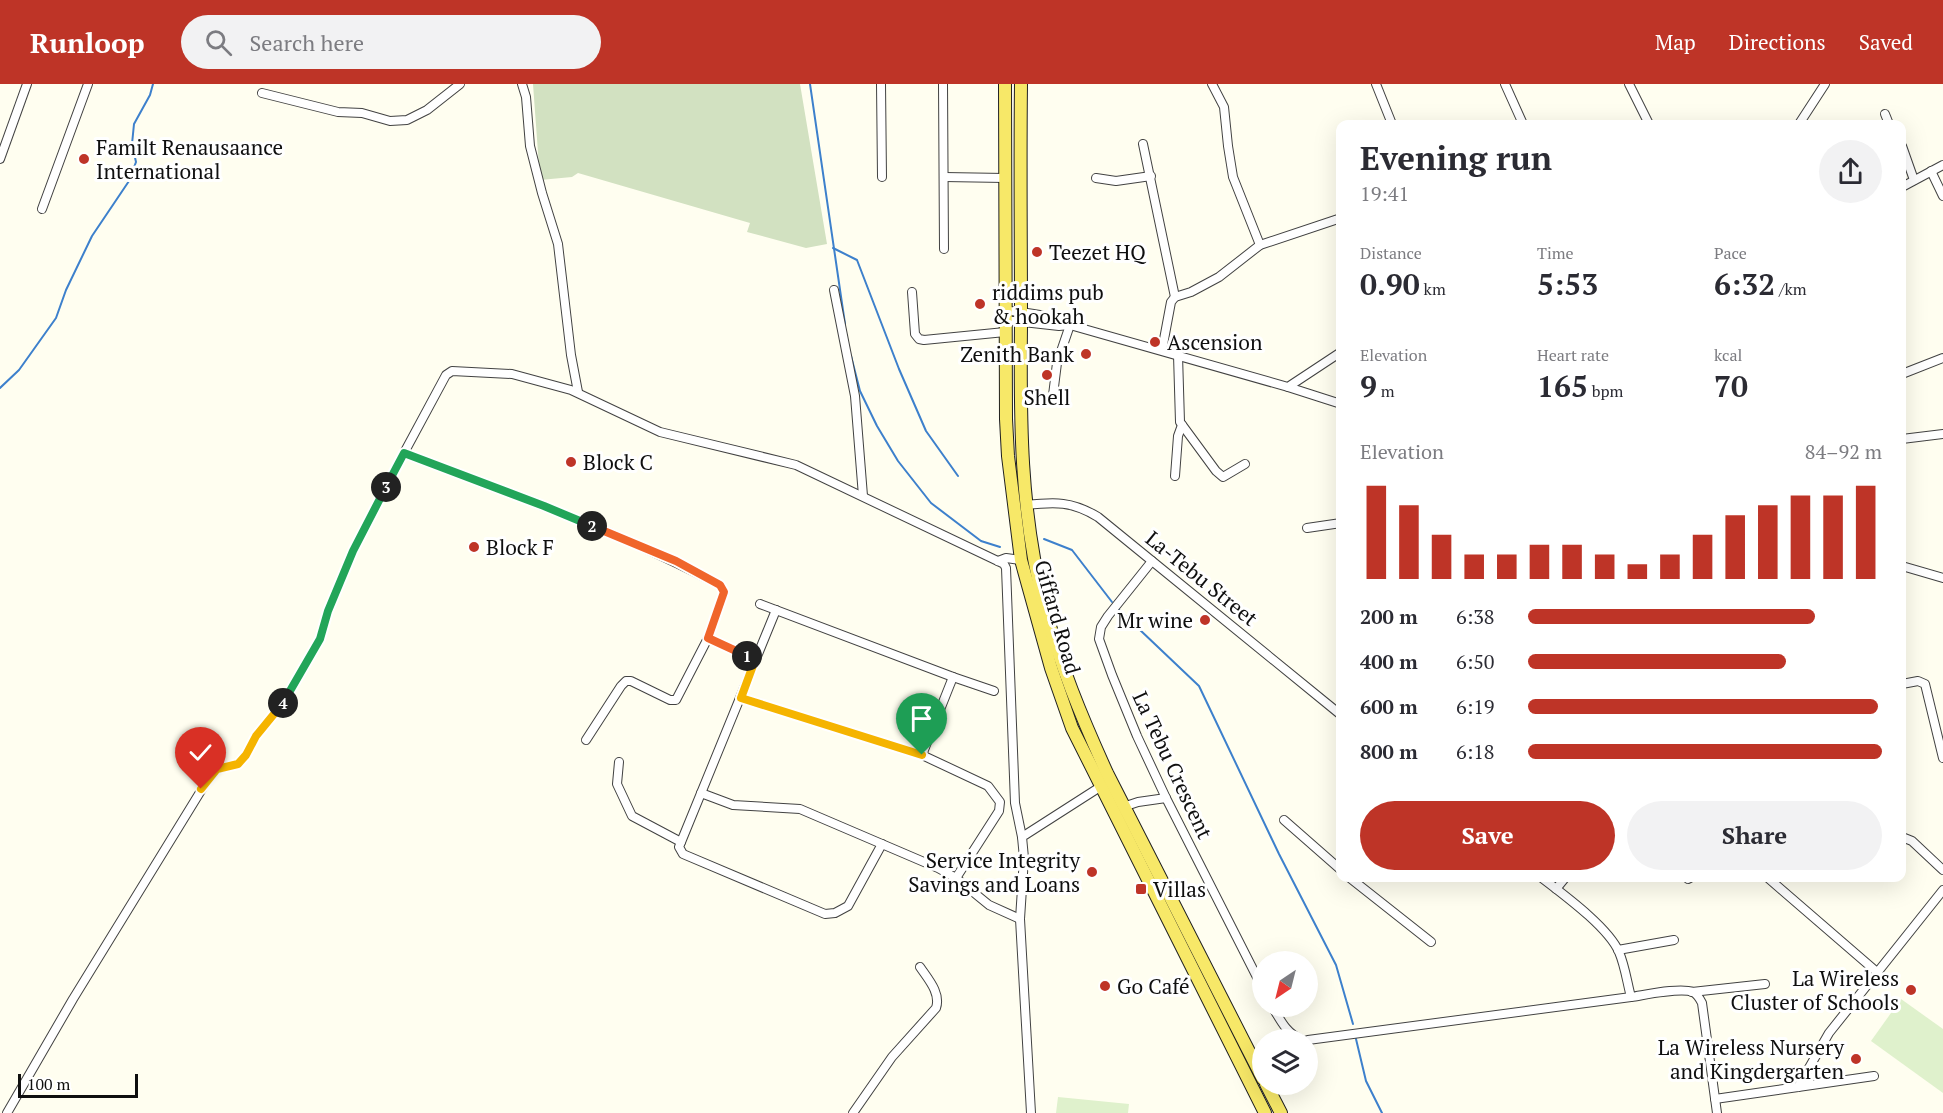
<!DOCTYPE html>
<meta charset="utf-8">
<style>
:root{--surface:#fff;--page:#f2f2f3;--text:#2b2b33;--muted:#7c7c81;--accent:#be3427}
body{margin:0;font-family:"PT Serif",serif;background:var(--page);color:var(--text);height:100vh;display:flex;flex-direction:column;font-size:22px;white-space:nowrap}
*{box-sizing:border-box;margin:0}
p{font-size:20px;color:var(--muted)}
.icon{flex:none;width:33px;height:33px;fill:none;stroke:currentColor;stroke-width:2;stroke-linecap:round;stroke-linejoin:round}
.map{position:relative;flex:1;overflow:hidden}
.panel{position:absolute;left:1336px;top:36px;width:570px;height:762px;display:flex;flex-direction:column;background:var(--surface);border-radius:12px;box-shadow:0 6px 24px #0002}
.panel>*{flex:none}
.needle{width:39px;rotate:215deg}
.buttons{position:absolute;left:1252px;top:867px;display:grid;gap:12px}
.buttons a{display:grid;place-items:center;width:66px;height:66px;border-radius:50%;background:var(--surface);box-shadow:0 6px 24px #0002;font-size:30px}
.scale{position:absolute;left:18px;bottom:15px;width:120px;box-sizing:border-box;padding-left:6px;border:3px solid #0f0f0f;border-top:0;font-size:16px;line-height:21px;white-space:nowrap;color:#0f0f0f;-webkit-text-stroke:4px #fff;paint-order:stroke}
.pin{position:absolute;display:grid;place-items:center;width:51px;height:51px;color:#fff;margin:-62px -26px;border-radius:50% 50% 50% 0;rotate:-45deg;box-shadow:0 0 6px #0007}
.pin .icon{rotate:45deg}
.km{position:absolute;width:30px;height:30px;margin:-15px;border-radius:50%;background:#222;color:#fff;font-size:16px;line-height:30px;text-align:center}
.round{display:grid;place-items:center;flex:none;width:63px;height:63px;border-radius:32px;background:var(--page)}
.head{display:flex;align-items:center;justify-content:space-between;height:102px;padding:0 24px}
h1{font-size:33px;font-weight:600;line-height:45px}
.stats{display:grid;grid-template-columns:repeat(3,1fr);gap:9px;height:102px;padding:6px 24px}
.stats div{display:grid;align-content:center}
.stats b{font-size:30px;font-weight:600}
.stats small{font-size:16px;font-weight:400}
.stats p{font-size:16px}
.chart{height:168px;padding:12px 24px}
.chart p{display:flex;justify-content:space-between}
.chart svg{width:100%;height:108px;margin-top:6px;stroke:var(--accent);stroke-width:6}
.action{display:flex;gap:12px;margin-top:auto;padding:12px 24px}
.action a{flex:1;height:69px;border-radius:36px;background:var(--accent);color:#fff;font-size:24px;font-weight:600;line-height:69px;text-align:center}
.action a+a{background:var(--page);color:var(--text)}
ul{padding:0 24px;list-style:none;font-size:20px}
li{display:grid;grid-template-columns:96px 72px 1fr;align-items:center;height:45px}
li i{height:15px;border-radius:8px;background:var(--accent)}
header{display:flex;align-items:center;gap:36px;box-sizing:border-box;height:84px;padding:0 30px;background:var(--accent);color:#fff}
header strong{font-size:28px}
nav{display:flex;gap:33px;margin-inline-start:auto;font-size:21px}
.search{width:420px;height:54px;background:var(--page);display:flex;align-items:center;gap:15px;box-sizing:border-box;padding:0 21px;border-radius:33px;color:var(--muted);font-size:22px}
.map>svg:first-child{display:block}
.cemetery{fill:#d2e1c1}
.pitch{fill:#dff1cc}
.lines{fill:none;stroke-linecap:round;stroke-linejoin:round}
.stream{stroke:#3d80cc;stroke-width:2}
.street-casing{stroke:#424242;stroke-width:10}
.primary-casing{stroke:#202020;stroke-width:14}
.street{stroke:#fff;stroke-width:8}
.primary{stroke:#f7e868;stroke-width:12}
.split-1-casing{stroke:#fff;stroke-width:12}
.split-2-casing{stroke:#fff;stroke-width:12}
.split-3-casing{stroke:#fff;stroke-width:12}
.split-4-casing{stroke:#fff;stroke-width:12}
.split-5-casing{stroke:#fff;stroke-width:12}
.split-1{stroke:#f5b400;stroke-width:8}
.split-2{stroke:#f0652b;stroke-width:8}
.split-3{stroke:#22a559;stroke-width:8}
.split-4{stroke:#22a559;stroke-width:8}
.split-5{stroke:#f5b400;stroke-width:8}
.poi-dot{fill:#be3427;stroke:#fff;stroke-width:2}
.labels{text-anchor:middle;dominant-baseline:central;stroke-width:6;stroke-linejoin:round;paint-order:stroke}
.poi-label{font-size:21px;fill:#0f0f0f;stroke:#fff;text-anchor:start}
.street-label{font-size:21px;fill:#0f0f0f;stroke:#fff}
</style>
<header>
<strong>Runloop</strong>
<div class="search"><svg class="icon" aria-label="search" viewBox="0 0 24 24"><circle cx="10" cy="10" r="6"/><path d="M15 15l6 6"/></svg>Search here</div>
<nav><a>Map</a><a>Directions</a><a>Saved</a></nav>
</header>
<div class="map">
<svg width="1943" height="1029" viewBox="0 0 1943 1029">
<rect width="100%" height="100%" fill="#fffef0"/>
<polygon class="cemetery" points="533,0 800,0 827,160 806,164 747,148 750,139 578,89 572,93 540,96"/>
<g class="pitch">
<polygon points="1901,915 1943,945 1943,1009 1871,957"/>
<polygon points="1058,1013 1129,1020 1128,1029 1056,1029"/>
</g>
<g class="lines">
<g class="stream">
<polyline points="810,0 845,240"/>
<polyline points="833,164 857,176 899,285 926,347 958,392"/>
<polyline points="851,272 860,307 877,342 898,377 931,419 981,457 1000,463"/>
<polyline points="0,304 19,286 56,234 66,206 92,152 129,97 136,78 132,60 134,40 150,11 153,0"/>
<polyline points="1044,455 1072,466 1112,518"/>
<polyline points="1119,526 1199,602 1279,770 1336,881 1353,940"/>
<polyline points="1356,955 1366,997 1382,1029"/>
</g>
<defs>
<g id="street">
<polyline points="522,0 526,13 530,62 542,109 558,160 571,271 578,308"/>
<polyline points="881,0 882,93"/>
<polyline points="943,0 944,165"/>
<polyline points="1212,0 1224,23 1228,62 1233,93 1260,161"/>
<polyline points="1376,0 1392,40"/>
<polyline points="1505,0 1523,40"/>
<polyline points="1629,0 1649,40"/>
<polyline points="262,9 338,28 362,29 390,37 407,36 427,26 460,0"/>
<polyline points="1885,30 1889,40"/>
<polyline points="1799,40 1825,0"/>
<polyline points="1143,60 1175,213"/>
<polyline points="1902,62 1914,96"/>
<polyline points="0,75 27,0"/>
<polyline points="1931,87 1943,112"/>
<polyline points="944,93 1005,94"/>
<polyline points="1096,94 1116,97 1151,92"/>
<polyline points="1902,103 1943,81"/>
<polyline points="42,125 88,0"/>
<polyline points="834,206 855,312 863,412"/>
<polyline points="912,208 915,250 919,255 924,256 1005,248"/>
<path d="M1006 227C1027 228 1051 231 1070 241L1288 303 1341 268"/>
<polyline points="1005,236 1059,242 1069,241"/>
<polyline points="1162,266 1171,218 1175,213 1191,208 1219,193 1260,161 1341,134"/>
<polyline points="1178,271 1180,338 1216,387 1223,393 1245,380"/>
<polyline points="1902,290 1943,274"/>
<polyline points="1288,303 1341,320"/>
<polyline points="1020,310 1039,317 1049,317 1053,311 1057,279 1070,241"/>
<polyline points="1902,355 1943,350"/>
<path d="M404 369C510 410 619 447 720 501L724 508 708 554 755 576"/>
<polyline points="1175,392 1178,352 1182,341"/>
<path d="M1026 421C1055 418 1072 417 1098 433L1341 631"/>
<polyline points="1307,444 1341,439"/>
<polyline points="998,477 1006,474 1021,476"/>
<polyline points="1152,477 1108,532 1101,543 1099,555 1112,591 1137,652 1166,714 1263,905"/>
<polyline points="1902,482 1943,494"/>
<polyline points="760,520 953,593 994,607"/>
<polyline points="776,526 679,763 683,770 825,830 835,829 848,822 882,760"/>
<polyline points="1902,600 1918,597 1925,600 1943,674"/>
<polyline points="741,614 922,671 988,702 1000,718 999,727 956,794"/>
<polyline points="586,656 621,602 626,597 631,597 670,616 676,616 708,554"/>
<polyline points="922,671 953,593"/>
<polyline points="619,678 617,700 632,732 681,758"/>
<polyline points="701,709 733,721 800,725 938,784 956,794 989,821 1020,835"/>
<polyline points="1123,723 1138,718 1166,714"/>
<polyline points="1284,736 1341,786"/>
<polyline points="1902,753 1912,757 1943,786"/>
<polyline points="1350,794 1431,858"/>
<path d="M1542 794C1564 811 1608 843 1619 868 1625 882 1627 898 1631 913"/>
<polyline points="1768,794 1878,889"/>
<polyline points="1688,795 1690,794"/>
<polyline points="1556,805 1565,794"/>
<polyline points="1618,866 1674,856"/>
<polyline points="1692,908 1765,900"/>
<path d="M1272 922C1281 937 1286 949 1302 956"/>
<path d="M1308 956 1631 913C1645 911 1680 903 1693 908 1697 910 1700 915 1702 919L1717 1029"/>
<polyline points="1798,1003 1829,949 1943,806"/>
<polyline points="1715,1015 1874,992"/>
<polyline points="7,1029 73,915 210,692 217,685 238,680 246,671 256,652 286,615 293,602 320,555 328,527 353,467 404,369 446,291 452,287 512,290 571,306 660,348 796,381 1004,480 1006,484 1015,719 1022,753"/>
<path d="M853 1029 892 973 936 924C941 909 928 895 920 883"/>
<polyline points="1031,1029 1020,835 1024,774 1022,753 1100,703"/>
</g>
<g id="primary">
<polyline points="1005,0 1006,335 1008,372 1021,476 1051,584 1072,644 1265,1029"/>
<path d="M1021 0C1020 80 1021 160 1021 240 1020 334 1020 428 1044 520 1059 579 1082 634 1107 689L1263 995"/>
<polyline points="1266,1000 1281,1029"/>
</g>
</defs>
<use href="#street" class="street-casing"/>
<use href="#primary" class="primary-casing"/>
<use href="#street" class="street"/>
<use href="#primary" class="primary"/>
</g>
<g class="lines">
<defs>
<polyline id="split-1" points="747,572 755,576 741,614 922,671"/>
<polyline id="split-2" points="592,442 676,477 720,501 724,508 708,554 747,572"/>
<polyline id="split-3" points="386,403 404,369 544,422 592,442"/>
<polyline id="split-4" points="283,619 320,555 328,527 353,467 386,403"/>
<polyline id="split-5" points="201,705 217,685 238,680 246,671 256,652 283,619"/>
</defs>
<use href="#split-1" class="split-1-casing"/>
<use href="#split-2" class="split-2-casing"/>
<use href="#split-3" class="split-3-casing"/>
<use href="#split-4" class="split-4-casing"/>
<use href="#split-5" class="split-5-casing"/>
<use href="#split-1" class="split-1"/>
<use href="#split-2" class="split-2"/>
<use href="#split-3" class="split-3"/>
<use href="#split-4" class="split-4"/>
<use href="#split-5" class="split-5"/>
</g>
<g class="poi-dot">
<circle cx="84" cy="75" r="6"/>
<circle cx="1037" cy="168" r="6"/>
<circle cx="980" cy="220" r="6"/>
<circle cx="1155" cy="258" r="6"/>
<circle cx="1086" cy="270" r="6"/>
<circle cx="1047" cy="291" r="6"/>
<circle cx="571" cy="378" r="6"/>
<circle cx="474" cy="463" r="6"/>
<circle cx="1205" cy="536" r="6"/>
<circle cx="1092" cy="788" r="6"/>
<rect x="1135" y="799" width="12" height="12" rx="3"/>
<circle cx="1105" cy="902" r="6"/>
<circle cx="1911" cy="906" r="6"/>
<circle cx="1856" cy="975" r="6"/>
</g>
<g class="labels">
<g class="poi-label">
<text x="96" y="63">Familt Renausaance<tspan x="96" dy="24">International</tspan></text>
<text x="1049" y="168">Teezet HQ</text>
<text x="992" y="208">riddims pub<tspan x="992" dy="24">&amp; hookah</tspan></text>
<text x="1167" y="258">Ascension</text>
<text x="1074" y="270" text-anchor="end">Zenith Bank</text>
<text x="1047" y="313" text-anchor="middle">Shell</text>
<text x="583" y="378">Block C</text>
<text x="486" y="463">Block F</text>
<text x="1193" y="536" text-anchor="end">Mr wine</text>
<text x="1080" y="776" text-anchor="end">Service Integrity<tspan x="1080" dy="24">Savings and Loans</tspan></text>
<text x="1153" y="805">Villas</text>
<text x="1899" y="894" text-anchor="end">La Wireless<tspan x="1899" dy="24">Cluster of Schools</tspan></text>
<text x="1117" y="902">Go Café</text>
<text x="1844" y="963" text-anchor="end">La Wireless Nursery<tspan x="1844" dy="24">and Kingdergarten</tspan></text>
</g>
<g class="street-label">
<text transform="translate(1202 494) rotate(39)">La-Tebu Street</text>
<text transform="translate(1058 533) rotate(74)">Giffard Road</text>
<text transform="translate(1173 681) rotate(65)">La Tebu Crescent</text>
</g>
</g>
</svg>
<div class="buttons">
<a><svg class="needle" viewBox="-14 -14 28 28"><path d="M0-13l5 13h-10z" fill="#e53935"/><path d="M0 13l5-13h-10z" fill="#7c7c81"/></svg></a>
<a><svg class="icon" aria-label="layers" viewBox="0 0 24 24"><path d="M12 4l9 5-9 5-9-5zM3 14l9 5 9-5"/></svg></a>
</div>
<div class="scale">100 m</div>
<div class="pin" style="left:922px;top:671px;background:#1e9e55"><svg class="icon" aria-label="arrive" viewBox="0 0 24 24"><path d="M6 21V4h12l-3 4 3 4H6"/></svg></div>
<div class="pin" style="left:201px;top:705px;background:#d93025"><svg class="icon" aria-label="check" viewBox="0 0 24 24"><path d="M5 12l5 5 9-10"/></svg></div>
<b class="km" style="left:747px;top:572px">1</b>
<b class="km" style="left:592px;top:442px">2</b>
<b class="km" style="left:386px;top:403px">3</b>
<b class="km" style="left:283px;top:619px">4</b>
<section class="panel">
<div class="head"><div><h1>Evening run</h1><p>19:41</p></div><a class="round"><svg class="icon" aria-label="share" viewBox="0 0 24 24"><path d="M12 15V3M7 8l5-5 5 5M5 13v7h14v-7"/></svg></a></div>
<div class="stats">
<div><p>Distance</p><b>0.90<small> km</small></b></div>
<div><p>Time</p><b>5:53</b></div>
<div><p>Pace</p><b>6:32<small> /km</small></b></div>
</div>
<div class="stats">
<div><p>Elevation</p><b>9<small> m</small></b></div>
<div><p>Heart rate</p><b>165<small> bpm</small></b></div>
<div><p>kcal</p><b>70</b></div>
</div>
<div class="chart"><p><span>Elevation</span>84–92 m</p>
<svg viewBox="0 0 160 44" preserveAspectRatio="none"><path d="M5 44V6M15 44V14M25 44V26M35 44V34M45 44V34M55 44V30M65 44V30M75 44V34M85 44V38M95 44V34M105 44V26M115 44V18M125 44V14M135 44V10M145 44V10M155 44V6"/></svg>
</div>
<ul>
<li><b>200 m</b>6:38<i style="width:81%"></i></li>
<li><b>400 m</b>6:50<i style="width:73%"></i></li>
<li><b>600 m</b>6:19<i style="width:99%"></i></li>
<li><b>800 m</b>6:18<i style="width:100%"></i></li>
</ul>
<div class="action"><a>Save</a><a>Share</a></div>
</section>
</div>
